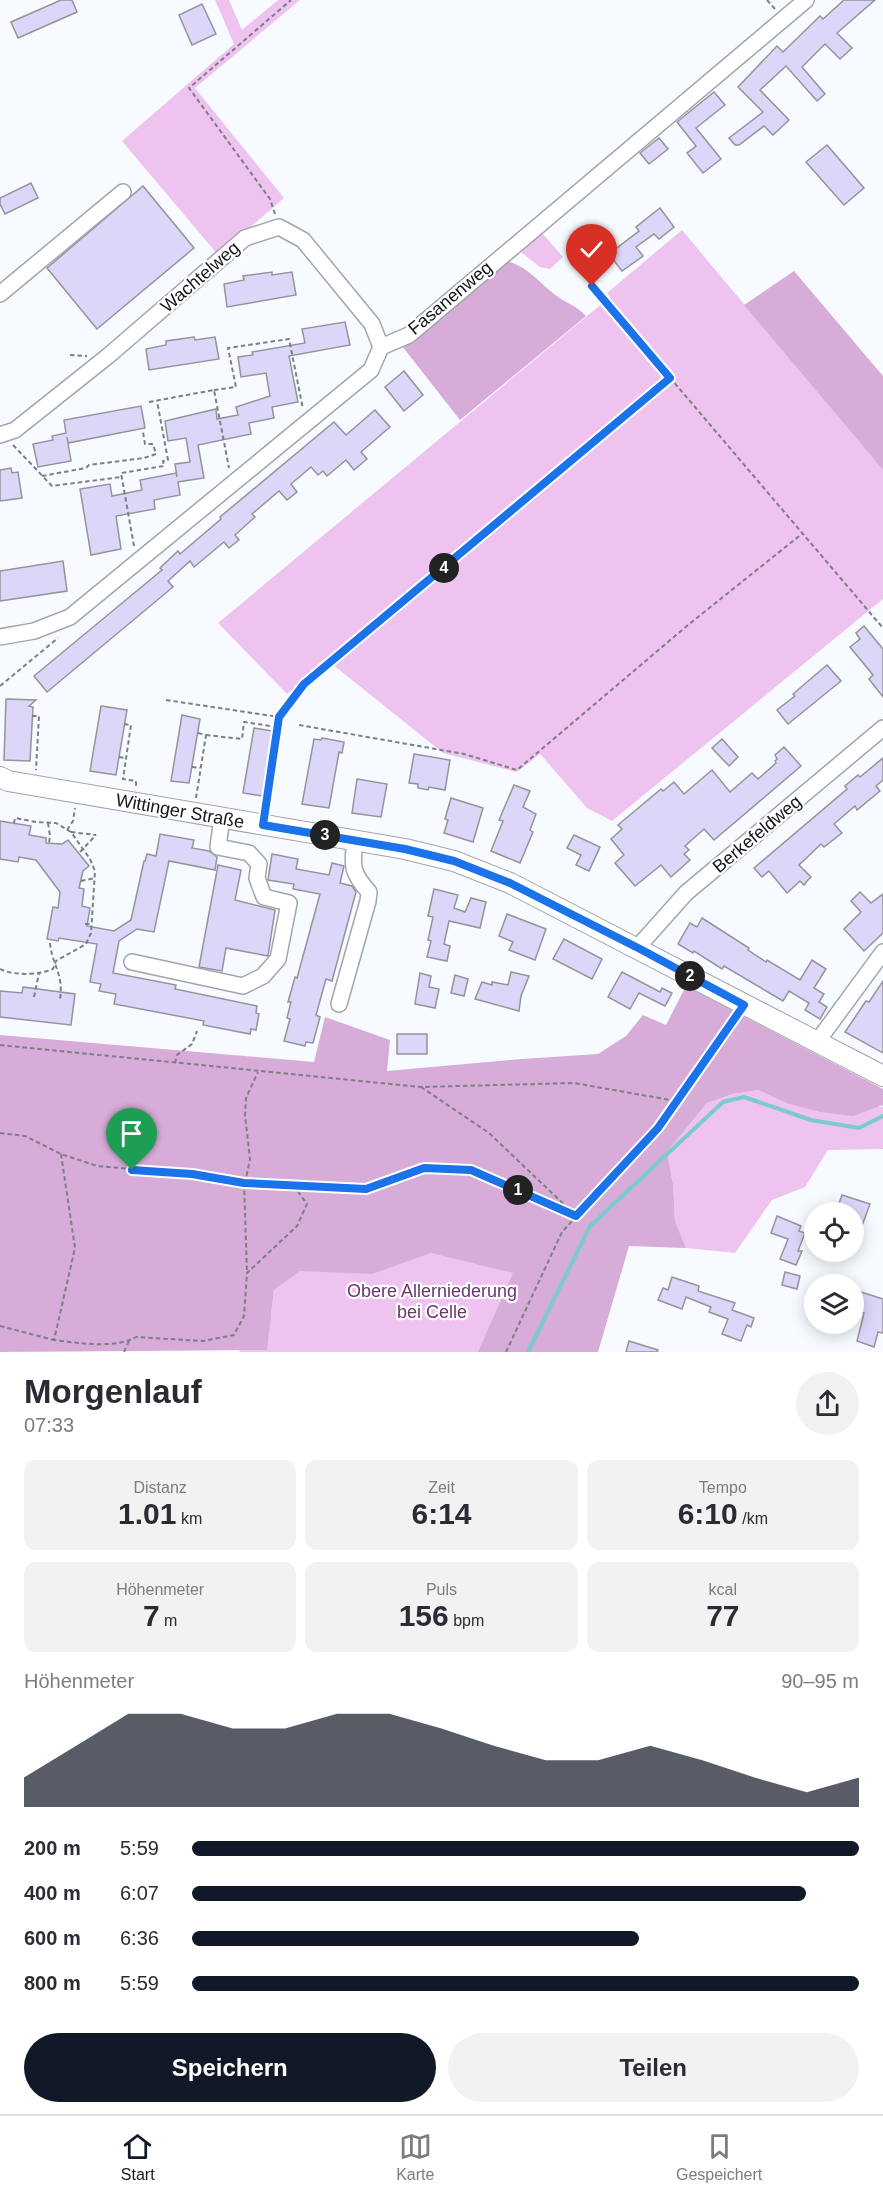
<!DOCTYPE html>
<html lang="de">
<meta charset="utf-8">
<style>
:root{--surface:#fff;--page:#f2f2f3;--text:#2b2b33;--muted:#7c7c81;--line:#e1e1e2;--accent:#111827}
body{margin:0;font-family:Arial,sans-serif;background:var(--page);color:var(--text);height:100vh;display:flex;flex-direction:column;font-size:22px;white-space:nowrap}
*{box-sizing:border-box;margin:0}
p{font-size:20px;color:var(--muted)}
.icon{flex:none;width:33px;height:33px;fill:none;stroke:currentColor;stroke-width:2;stroke-linecap:round;stroke-linejoin:round}
.map{position:relative;height:1352px;overflow:hidden}
.drawer{display:flex;flex-direction:column;background:var(--surface);flex:1}
.drawer>*{flex:none}
.fabs{position:absolute;left:804px;top:1202px;display:grid;gap:12px}
.fabs a{display:grid;place-items:center;width:60px;height:60px;border-radius:50%;background:var(--surface);box-shadow:0 3px 15px #0003;font-size:30px}
.pin{position:absolute;display:grid;place-items:center;width:51px;height:51px;color:#fff;margin:-62px -26px;border-radius:50% 50% 50% 0;rotate:-45deg;box-shadow:0 0 6px #0007}
.pin .icon{rotate:45deg}
.km{position:absolute;width:30px;height:30px;margin:-15px;border-radius:50%;background:#222;color:#fff;font-size:16px;line-height:30px;text-align:center}
.round{display:grid;place-items:center;flex:none;width:63px;height:63px;border-radius:32px;background:var(--page)}
.headline{display:flex;align-items:center;justify-content:space-between;height:102px;padding:0 24px}
h1{font-size:33px;font-weight:700;line-height:45px}
.figures{display:grid;grid-template-columns:repeat(3,1fr);gap:9px;height:102px;padding:6px 24px}
.figures div{display:grid;align-content:center;border-radius:12px;background:var(--page);text-align:center}
.figures b{font-size:30px;font-weight:700}
.figures small{font-size:16px;font-weight:400}
.figures p{font-size:16px}
.chart{height:168px;padding:12px 24px}
.chart p{display:flex;justify-content:space-between}
.chart svg{width:100%;height:108px;margin-top:6px;fill:var(--accent);opacity:.7}
.button{display:flex;gap:12px;margin-top:auto;padding:12px 24px}
.button a{flex:1;height:69px;border-radius:36px;background:var(--accent);color:#fff;font-size:24px;font-weight:700;line-height:69px;text-align:center}
.button a+a{background:var(--page);color:var(--text)}
ul{padding:0 24px;list-style:none;font-size:20px}
li{display:grid;grid-template-columns:96px 72px 1fr;align-items:center;height:45px}
li i{height:15px;border-radius:8px;background:var(--accent)}
.tabs{display:flex;justify-content:space-around;align-items:center;height:84px;border-top:2px solid var(--line);background:var(--surface);font-size:16px;color:var(--muted)}
.tabs a{display:grid;justify-items:center;gap:3px}
.tabs .current{color:var(--accent)}
.map>svg:first-child{display:block}
.green{fill:#efc3f0}
.forest{fill:#d7acd8}
.lines{fill:none;stroke-linecap:round;stroke-linejoin:round}
.stream{stroke:#7bcbcb;stroke-width:4}
.building{fill:#dcd6f8;stroke:#95939c;stroke-width:1.5}
.minor-casing{stroke:#a1a6ae;stroke-width:18}
.major-casing{stroke:#a1a6ae;stroke-width:22}
.path{stroke:#7c7f83;stroke-width:2;stroke-dasharray:4.5 3;stroke-linecap:butt}
.minor{stroke:#fff;stroke-width:15}
.major{stroke:#fff;stroke-width:20}
.route-casing{stroke:#fff;stroke-width:12}
.route{stroke:#1a73e8;stroke-width:8}
.labels{text-anchor:middle;dominant-baseline:central;stroke-width:4.5;stroke-linejoin:round;paint-order:stroke}
.street-label{font-size:18px;fill:#131518;stroke:#fff}
.park-label{font-size:18px;fill:#6a356d;stroke:#fff}
</style>
<div class="map">
<svg width="883" height="1352" viewBox="0 0 883 1352">
<rect width="100%" height="100%" fill="#f7faff"/>
<g class="green">
<polygon points="215,0 229,0 242,30 278,0 300,0 195,88 284,198 218,255 122,141 234,44"/>
<polygon points="682,230 883,470 883,599 612,821 587,808 540,754 517,772 443,753 327,660 287,694 218,623 610,297 607,293"/>
<polygon points="542,233 563,257 550,269 540,267 521,252"/>
<polygon points="758,1090 786,1103 882,1107 883,1105 883,1149 828,1150 805,1187 772,1200 735,1253 686,1248 675,1221 673,1184 667,1152 707,1103 733,1094"/>
<polygon points="428,1248 514,1271 590,1352 239,1352 271,1316 274,1290 301,1269"/>
</g>
<g class="forest">
<path d="M506 261C526 265 539 282 554 294 565 303 576 305 586 316L460 420 402 346Z"/>
<polygon points="794,271 883,376 883,470 744,305"/>
<polygon points="686,986 883,1089 883,1105 853,1116 820,1112 786,1103 758,1090 733,1094 707,1103 667,1152 673,1184 675,1221 686,1248 629,1246 598,1352 478,1352 513,1273 431,1253 372,1274 300,1271 274,1290 267,1350 0,1352 0,1035 314,1062 325,1017 390,1040 387,1071 522,1059 598,1054 626,1036 643,1015 666,1025"/>
</g>
<g class="lines">
<polyline class="stream" points="528,1352 590,1226 723,1102 744,1097 811,1120 859,1128 883,1116"/>
</g>
<g class="building">
<polygon points="61,0 72,0 77,12 18,38 11,22"/>
<polygon points="844,0 875,0 837,33 852,48 840,59 825,44 802,67 825,94 817,101 786,66 760,90 789,120 773,135 764,126 739,145 735,145 729,138 763,112 738,87 777,46 783,52 820,16 823,19"/>
<polygon points="202,4 216,34 192,45 179,15"/>
<polygon points="714,92 725,105 696,128 721,159 703,173 687,153 696,146 677,122"/>
<polygon points="659,138 668,149 649,164 640,153"/>
<polygon points="827,145 864,188 844,205 806,162"/>
<polygon points="31,183 38,198 5,214 0,204 0,198"/>
<polygon points="143,186 194,248 97,329 47,268"/>
<polygon points="660,208 674,227 659,239 654,234 636,247 643,256 622,271 609,254 639,231 636,227"/>
<polygon points="272,272 272,275 292,272 296,295 227,307 224,284 244,280 243,276"/>
<polygon points="345,322 350,345 289,356 298,402 272,407 274,418 249,423 251,434 198,445 204,478 178,482 180,495 154,500 155,509 116,516 121,549 91,555 80,489 110,484 112,496 142,490 140,480 176,473 177,477 175,464 190,462 186,438 168,441 165,421 216,409 217,419 238,415 236,407 270,396 266,373 241,377 238,357 253,355 252,352 305,343 302,329"/>
<polygon points="194,337 195,340 215,337 219,359 149,370 146,349 166,345 166,341"/>
<polygon points="404,371 423,395 404,411 385,387"/>
<polygon points="141,406 145,428 68,443 67,437 71,461 38,467 33,444 53,440 52,436 66,433 64,420"/>
<polygon points="375,410 390,427 361,452 367,459 354,470 346,460 327,476 323,471 318,475 311,467 291,484 297,492 287,500 279,491 252,514 255,517 235,535 239,540 229,548 224,542 194,567 190,561 168,581 173,587 47,692 34,676 162,570 160,568 178,551 180,554 221,519 220,517 334,422 346,435"/>
<polygon points="11,468 12,473 18,472 22,498 0,501 0,470"/>
<polygon points="63,561 67,591 0,601 0,571"/>
<polygon points="864,626 883,649 883,697 869,679 873,675 850,647 860,639 856,633"/>
<polygon points="827,665 841,681 788,724 777,710 795,696 793,694"/>
<polygon points="6,699 36,700 29,706 33,707 30,761 4,760"/>
<polygon points="101,706 127,710 116,775 90,771"/>
<polygon points="182,715 200,719 189,783 171,781"/>
<polygon points="254,728 273,731 262,796 243,793"/>
<polygon points="322,738 344,742 342,753 339,752 329,808 302,804 314,739 321,740"/>
<polygon points="722,739 738,757 729,766 712,748"/>
<polygon points="784,747 801,766 714,840 704,829 685,846 689,850 684,854 690,860 671,877 661,865 635,886 615,863 624,855 611,839 622,829 618,825 661,789 663,791 674,782 684,794 712,770 730,792 752,773 758,779 776,763 775,761 777,759 775,755"/>
<polygon points="414,754 450,760 445,790 429,787 428,790 418,788 418,784 409,783"/>
<polygon points="883,758 883,780 876,786 880,791 857,810 855,806 834,824 842,833 824,847 821,844 799,865 811,877 807,881 804,885 800,881 787,893 769,871 762,877 754,868 847,789 845,786 858,775 860,777"/>
<polygon points="357,779 387,784 381,817 352,813"/>
<polygon points="514,785 530,791 523,807 536,814 530,830 533,832 520,863 491,851 503,821 499,820"/>
<polygon points="451,798 483,808 473,842 444,833 448,820 445,819"/>
<polygon points="0,821 31,826 29,835 46,838 46,843 62,844 68,840 89,866 83,871 79,888 84,889 82,906 90,908 87,926 114,931 131,920 144,861 145,861 147,854 156,856 160,834 194,840 192,848 209,851 217,857 215,870 169,861 154,932 137,929 119,941 113,973 176,985 175,989 257,1006 256,1013 259,1014 256,1030 251,1029 250,1034 203,1025 204,1021 114,1004 116,994 99,991 101,984 90,982 97,944 59,938 58,941 47,939 53,907 58,908 60,892 36,860 19,857 18,862 0,859"/>
<polygon points="574,835 600,847 589,871 576,865 581,855 567,848"/>
<polygon points="272,854 298,859 296,869 329,875 332,863 344,866 340,883 352,886 356,892 332,981 326,979 316,1015 320,1017 313,1043 306,1042 305,1046 284,1041 290,1019 287,1018 291,1002 288,1002 295,977 297,978 320,894 293,889 294,884 268,880"/>
<polygon points="218,865 241,870 235,900 275,910 268,956 226,948 222,971 199,967"/>
<polygon points="434,889 458,895 454,908 465,912 471,898 486,902 480,928 449,921 444,944 450,946 447,961 427,957 431,941 428,940 433,917 428,916"/>
<polygon points="860,892 871,903 883,894 883,933 864,951 844,929 861,912 851,901"/>
<polygon points="507,914 546,929 535,960 509,950 513,942 499,936"/>
<polygon points="702,918 749,948 748,950 766,962 767,960 800,980 812,960 826,969 814,988 824,994 819,1002 827,1007 820,1019 805,1010 809,1003 789,991 783,1001 724,966 722,969 694,951 693,953 678,944 690,923 697,927"/>
<polygon points="564,939 602,959 592,979 553,959"/>
<polygon points="511,972 529,976 521,996 519,1011 475,999 482,982 492,985 492,982 508,985"/>
<polygon points="622,972 660,992 662,988 672,993 665,1006 639,993 630,1009 608,997"/>
<polygon points="420,973 431,976 429,987 439,989 435,1008 415,1004"/>
<polygon points="455,975 468,979 464,996 451,993"/>
<polygon points="883,981 883,1053 845,1032 866,1001 869,1002"/>
<polygon points="23,987 75,994 71,1025 0,1017 0,991 22,993"/>
<rect x="397" y="1034" width="30" height="20"/>
<polygon points="842,1195 870,1204 855,1245 854,1212 836,1212"/>
<polygon points="777,1216 801,1226 799,1231 805,1233 798,1251 802,1251 796,1265 780,1259 788,1239 771,1233"/>
<polygon points="785,1272 800,1276 797,1289 782,1285"/>
<polygon points="672,1277 699,1286 698,1291 735,1303 732,1310 754,1318 751,1327 747,1325 741,1341 722,1334 728,1319 709,1312 711,1307 686,1297 682,1309 658,1300 663,1288 668,1290"/>
<polygon points="858,1291 883,1299 883,1333 878,1332 874,1347 857,1341 864,1313 854,1310"/>
<polygon points="629,1341 658,1350 657,1352 626,1352"/>
</g>
<g class="lines">
<defs>
<g id="minor">
<polyline points="0,294 123,192"/>
<polyline points="0,435 15,430 108,356 245,238 279,227 303,240 372,324 381,347"/>
<polyline points="0,637 34,631 70,617 371,370 381,347 409,335 806,0"/>
<polyline points="637,948 686,893 883,728"/>
<polyline points="132,962 243,986 263,976 278,959 289,903 264,897 257,878 259,864 249,853 218,847 222,818"/>
<path d="M339 1004 368 901 369 892C351 872 352 866 355 841"/>
<polyline points="817,1042 883,952"/>
</g>
<polyline id="major" points="0,777 8,781 405,849 454,861 510,883 883,1076"/>
</defs>
<use href="#minor" class="minor-casing"/>
<use href="#major" class="major-casing"/>
<g class="path">
<polyline points="767,0 775,9"/>
<polyline points="275,214 270,199 189,88 291,0"/>
<polyline points="592,286 883,628"/>
<polyline points="70,355 87,356"/>
<polyline points="214,390 236,387 228,348 289,339 303,409"/>
<polyline points="149,402 214,390 229,468"/>
<polyline points="13,445 52,486 121,477"/>
<polyline points="42,476 86,468 89,465 144,458 156,454 153,444 145,444 143,432"/>
<polyline points="134,546 121,473 164,466 163,461 168,460 157,401"/>
<polyline points="0,686 58,638"/>
<polyline points="166,700 279,717 304,684 670,378"/>
<polyline points="32,716 39,716 36,770"/>
<polyline points="124,724 131,725 123,779 136,781 136,787"/>
<polyline points="299,725 464,754 517,770 688,625 803,533"/>
<polyline points="206,735 242,739 244,722 277,727"/>
<polyline points="119,757 126,758"/>
<polyline points="192,767 200,768"/>
<polyline points="196,798 206,735 198,733"/>
<polyline points="266,807 279,718"/>
<polyline points="48,823 50,836 49,843"/>
<polyline points="67,830 73,821 75,808"/>
<polyline points="71,832 96,835"/>
<polyline points="80,852 96,835"/>
<polyline points="81,881 95,878"/>
<polyline points="85,924 92,924"/>
<path d="M50 943C52 965 64 974 60 999"/>
<path d="M0 969C14 976 39 975 53 969L56 961 86 944 91 933 95 871 90 859 71 832 56 823 36 822 15 818 14 823"/>
<polyline points="34,997 39,973"/>
<polyline points="0,1045 421,1087 574,1083 676,1101"/>
<polyline points="175,1063 177,1055 192,1044 197,1031"/>
<polyline points="421,1087 489,1133 573,1213"/>
<polyline points="0,1133 25,1136 61,1154 97,1166 192,1174 244,1183 366,1189 424,1168 471,1170 576,1216"/>
<path d="M61 1154 75 1248 54 1340C76 1343 116 1349 136 1337L203 1341 234 1335 244 1316 247 1273 297 1226 307 1204 294 1186"/>
<polyline points="244,1183 247,1273"/>
<polyline points="245,1183 250,1159 245,1115 246,1098 258,1072"/>
<polyline points="0,1326 54,1340"/>
<polyline points="124,1352 129,1341"/>
<polyline points="506,1352 562,1232 658,1128 734,1018"/>
</g>
<use href="#minor" class="minor"/>
<use href="#major" class="major"/>
</g>
<g class="lines">
<defs>
<polyline id="route" points="132,1170 192,1174 244,1183 366,1189 424,1168 471,1170 576,1216 658,1128 744,1005 642,950 510,883 454,861 405,849 263,825 279,717 304,684 670,378 592,286"/>
</defs>
<use href="#route" class="route-casing"/>
<use href="#route" class="route"/>
</g>
<g class="labels">
<g class="street-label">
<text transform="translate(200 277) rotate(-41)">Wachtelweg</text>
<text transform="translate(450 298) rotate(-40)">Fasanenweg</text>
<text transform="translate(180 811) rotate(10)">Wittinger Straße</text>
<text transform="translate(757 834) rotate(-40)">Berkefeldweg</text>
</g>
<g class="park-label">
<text x="432" y="1291">Obere Allerniederung<tspan x="432" dy="21">bei Celle</tspan></text>
</g>
</g>
</svg>
<div class="fabs">
<a><svg class="icon" aria-label="locate" viewBox="0 0 24 24"><circle cx="12" cy="12" r="6"/><path d="M12 2v4M12 18v4M2 12h4M18 12h4"/></svg></a>
<a><svg class="icon" aria-label="layers" viewBox="0 0 24 24"><path d="M12 4l9 5-9 5-9-5zM3 14l9 5 9-5"/></svg></a>
</div>
<div class="pin" style="left:132px;top:1170px;background:#1e9e55"><svg class="icon" aria-label="arrive" viewBox="0 0 24 24"><path d="M6 21V4h12l-3 4 3 4H6"/></svg></div>
<div class="pin" style="left:592px;top:286px;background:#d93025"><svg class="icon" aria-label="check" viewBox="0 0 24 24"><path d="M5 12l5 5 9-10"/></svg></div>
<b class="km" style="left:518px;top:1190px">1</b>
<b class="km" style="left:690px;top:976px">2</b>
<b class="km" style="left:325px;top:835px">3</b>
<b class="km" style="left:444px;top:568px">4</b>
</div>
<section class="drawer">
<div class="headline"><div><h1>Morgenlauf</h1><p>07:33</p></div><a class="round"><svg class="icon" aria-label="share" viewBox="0 0 24 24"><path d="M12 15V3M7 8l5-5 5 5M5 13v7h14v-7"/></svg></a></div>
<div class="figures">
<div><p>Distanz</p><b>1.01<small> km</small></b></div>
<div><p>Zeit</p><b>6:14</b></div>
<div><p>Tempo</p><b>6:10<small> /km</small></b></div>
</div>
<div class="figures">
<div><p>Höhenmeter</p><b>7<small> m</small></b></div>
<div><p>Puls</p><b>156<small> bpm</small></b></div>
<div><p>kcal</p><b>77</b></div>
</div>
<div class="chart"><p><span>Höhenmeter</span>90–95 m</p>
<svg viewBox="0 0 160 44" preserveAspectRatio="none"><path d="M0 44V32L10 19L20 6L30 6L40 12L50 12L60 6L70 6L80 12L90 19L100 25L110 25L120 19L130 25L140 32L150 38L160 32V44z"/></svg>
</div>
<ul>
<li><b>200 m</b>5:59<i style="width:100%"></i></li>
<li><b>400 m</b>6:07<i style="width:92%"></i></li>
<li><b>600 m</b>6:36<i style="width:67%"></i></li>
<li><b>800 m</b>5:59<i style="width:100%"></i></li>
</ul>
<div class="button"><a>Speichern</a><a>Teilen</a></div>
</section>
<nav class="tabs">
<a class="current"><svg class="icon" aria-label="home" viewBox="0 0 24 24"><path d="M3 11l9-7 9 7M6 9v11h12V9"/></svg>Start</a>
<a><svg class="icon" aria-label="map" viewBox="0 0 24 24"><path d="M3 6l6-2 6 2 6-2v14l-6 2-6-2-6 2zM9 4v14M15 6v14"/></svg>Karte</a>
<a><svg class="icon" aria-label="saved" viewBox="0 0 24 24"><path d="M7 4h10v16l-5-4-5 4z"/></svg>Gespeichert</a>
</nav>
